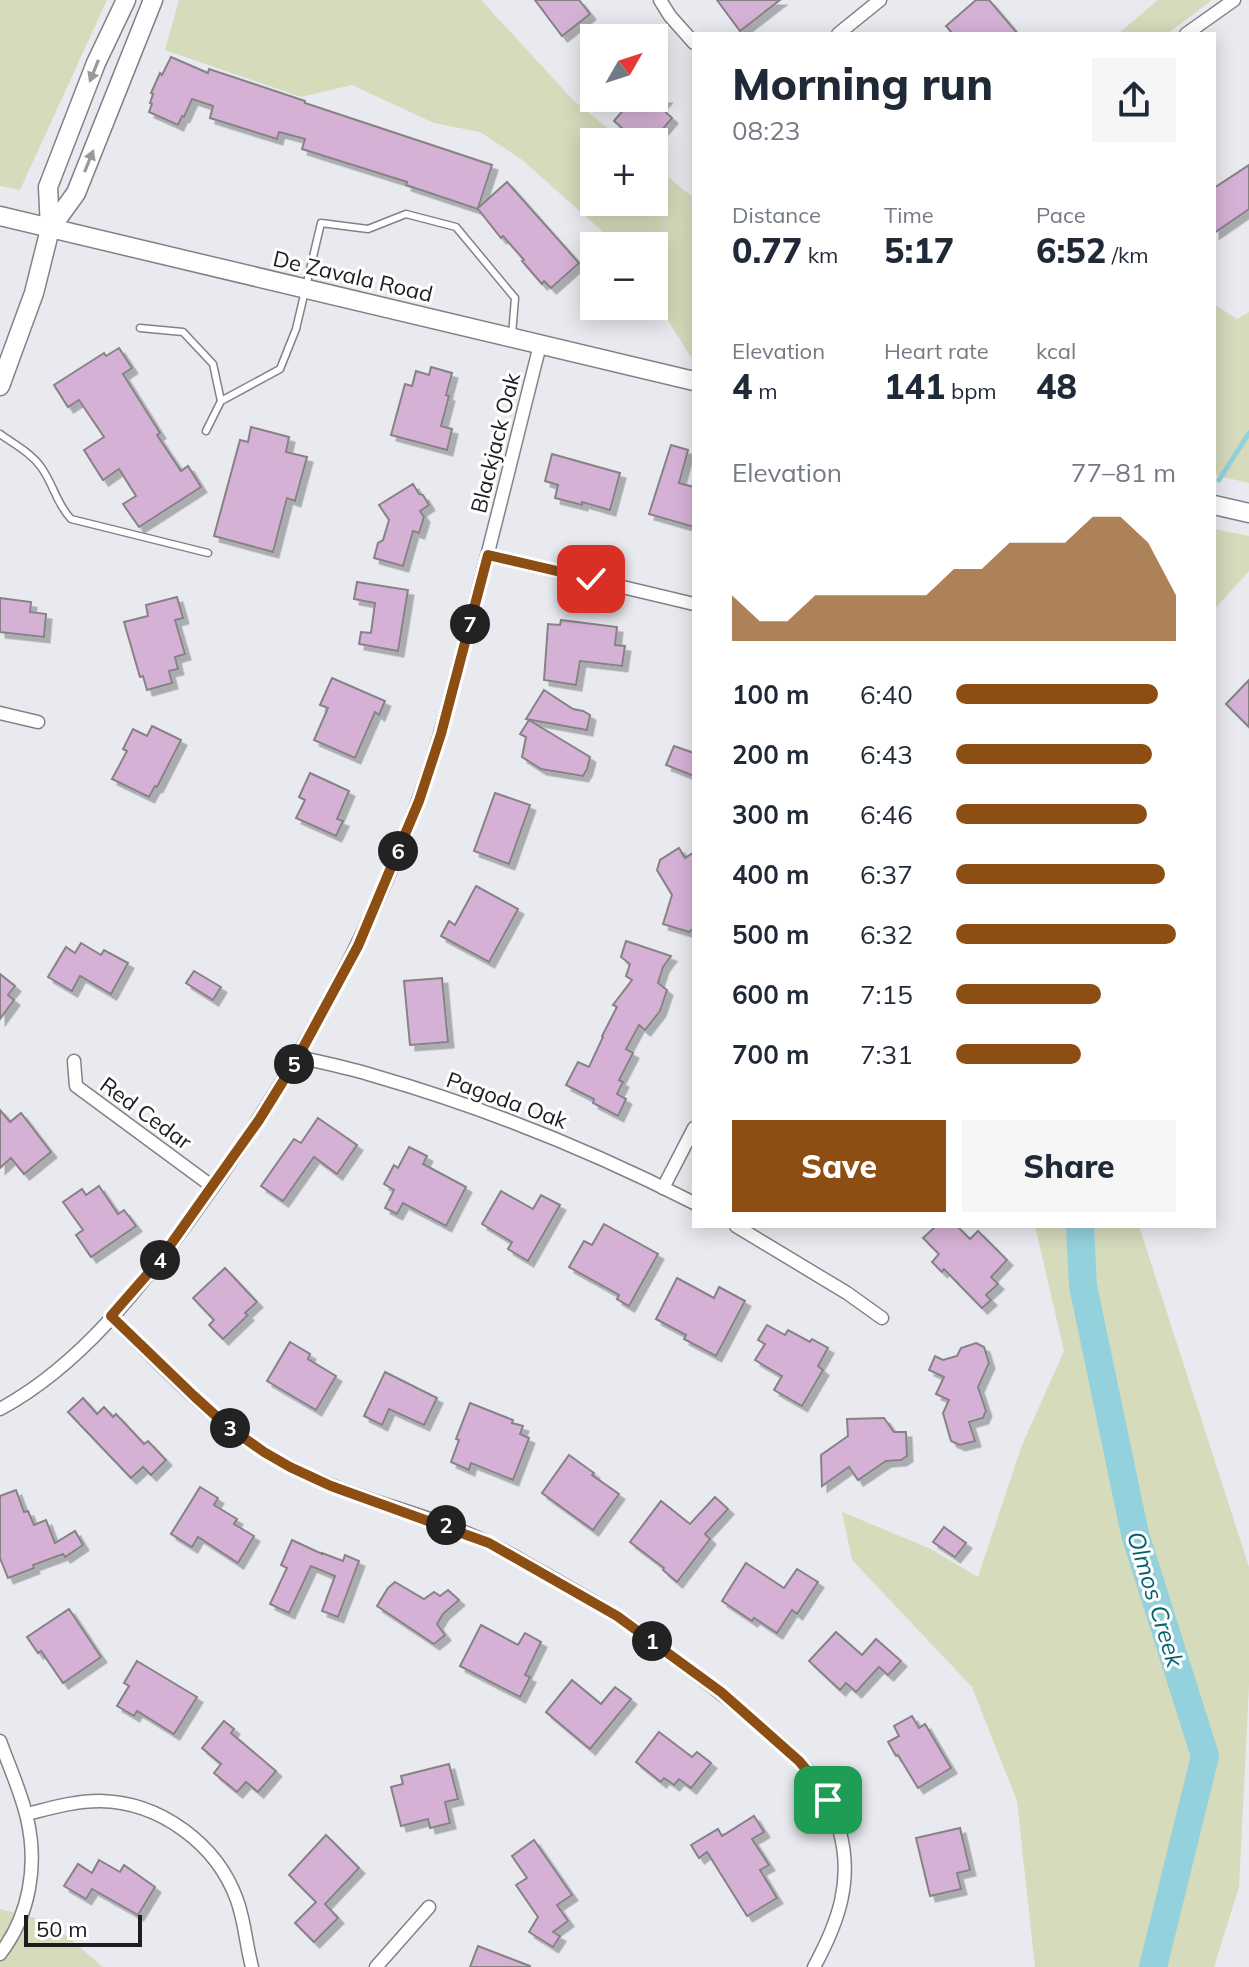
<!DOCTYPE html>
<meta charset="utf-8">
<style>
:root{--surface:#fff;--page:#f6f6f7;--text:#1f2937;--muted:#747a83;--accent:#8d4e14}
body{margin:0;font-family:Mulish,sans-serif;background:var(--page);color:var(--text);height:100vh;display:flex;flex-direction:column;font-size:30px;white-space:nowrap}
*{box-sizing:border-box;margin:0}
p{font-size:26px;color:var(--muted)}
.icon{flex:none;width:44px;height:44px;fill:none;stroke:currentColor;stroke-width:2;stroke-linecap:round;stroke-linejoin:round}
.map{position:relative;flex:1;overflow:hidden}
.details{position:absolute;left:692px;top:32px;width:524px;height:1196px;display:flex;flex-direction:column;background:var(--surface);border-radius:0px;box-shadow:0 4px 20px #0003}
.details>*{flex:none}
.needle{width:52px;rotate:51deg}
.fabs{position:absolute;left:580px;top:24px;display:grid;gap:16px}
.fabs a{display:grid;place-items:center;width:88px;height:88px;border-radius:0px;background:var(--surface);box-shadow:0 4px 20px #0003;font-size:40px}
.scale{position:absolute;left:24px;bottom:20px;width:118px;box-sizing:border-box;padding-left:8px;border:4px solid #1c1d1f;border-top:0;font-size:22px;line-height:28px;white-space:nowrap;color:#1c1d1f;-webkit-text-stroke:6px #fff;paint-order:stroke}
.pin{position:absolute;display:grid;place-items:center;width:68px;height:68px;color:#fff;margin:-34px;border-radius:16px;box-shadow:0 4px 12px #0006}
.km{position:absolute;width:40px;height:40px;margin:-20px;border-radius:50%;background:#222;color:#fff;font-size:22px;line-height:40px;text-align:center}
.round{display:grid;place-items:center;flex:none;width:84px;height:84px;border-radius:0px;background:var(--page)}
.summary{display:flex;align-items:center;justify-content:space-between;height:136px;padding:0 40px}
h1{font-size:44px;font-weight:800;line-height:60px}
.figures{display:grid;grid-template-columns:repeat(3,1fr);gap:12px;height:136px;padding:8px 40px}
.figures div{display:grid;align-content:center}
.figures b{font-size:34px;font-weight:800}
.figures small{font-size:22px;font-weight:400}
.figures p{font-size:22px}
.chart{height:224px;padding:16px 40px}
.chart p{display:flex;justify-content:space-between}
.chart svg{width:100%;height:144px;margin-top:8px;fill:var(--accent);opacity:.7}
.primary-button{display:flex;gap:16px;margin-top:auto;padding:16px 40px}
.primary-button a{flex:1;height:92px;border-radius:0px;background:var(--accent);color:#fff;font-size:32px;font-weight:800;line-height:92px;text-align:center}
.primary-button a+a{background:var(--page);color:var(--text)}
ul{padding:0 40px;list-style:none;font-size:26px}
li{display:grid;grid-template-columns:128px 96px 1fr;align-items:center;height:60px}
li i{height:20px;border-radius:10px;background:var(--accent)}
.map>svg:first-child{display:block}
.green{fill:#d6dbbc}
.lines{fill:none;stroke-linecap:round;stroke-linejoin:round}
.stream{stroke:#93d2dd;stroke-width:5}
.river{stroke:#93d2dd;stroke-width:28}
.building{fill:#d5b1d6;stroke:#868286;stroke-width:2;filter:url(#shadow)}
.service-casing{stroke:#818286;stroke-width:9}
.minor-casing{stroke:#818286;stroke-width:15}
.secondary-casing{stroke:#818286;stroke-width:21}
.service{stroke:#fff;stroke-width:6}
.minor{stroke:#fff;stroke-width:12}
.secondary{stroke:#fff;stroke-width:18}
.oneway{fill:#99999a}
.route-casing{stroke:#fff;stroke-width:16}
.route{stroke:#8d4e14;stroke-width:10}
.labels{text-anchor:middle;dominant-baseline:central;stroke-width:6;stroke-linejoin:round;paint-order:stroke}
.street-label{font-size:22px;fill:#1c1d1f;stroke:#fff}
.water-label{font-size:24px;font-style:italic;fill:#06626d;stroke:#fff}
</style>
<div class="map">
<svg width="1249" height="1967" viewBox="0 0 1249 1967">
<defs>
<filter id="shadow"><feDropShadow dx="5.5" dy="5.5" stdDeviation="0" flood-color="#0004"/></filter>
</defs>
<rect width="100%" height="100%" fill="#e9eaef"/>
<g class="green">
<polygon points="0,0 107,0 20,190 0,186"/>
<polygon points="179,0 481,0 574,101 625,142 594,142 594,202 654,202 654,166 694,198 694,357 690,356 654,298 654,246 619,246 521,159 480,132 434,123 352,85 301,97 165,50"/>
<polygon points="1158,0 1212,0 1167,34 1118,34"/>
<polygon points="1214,304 1237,319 1249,312 1249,483 1214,475"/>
<polygon points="1214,529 1249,536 1249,571 1214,610"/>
<polygon points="1035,1226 1139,1226 1249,1567 1249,1685 1239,1887 1214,1967 1035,1967 1017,1801 972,1687 852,1560 842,1512 931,1549 978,1577 1022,1445 1064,1351"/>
<polygon points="0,1909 50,1922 103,1967 0,1967"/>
</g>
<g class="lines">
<polyline class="stream" points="1219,480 1249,433"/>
<polyline class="river" points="1080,1226 1083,1286 1135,1534 1205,1756 1153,1967"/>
</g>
<g class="building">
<polygon points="535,0 579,0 590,14 562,36"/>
<polygon points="717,0 780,0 740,31"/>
<polygon points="976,0 989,0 1018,34 953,34 946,26"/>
<polygon points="171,57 208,73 209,69 305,101 305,103 492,165 478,208 507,182 579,263 551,288 544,281 542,284 522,261 524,260 503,236 501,238 478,209 406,185 407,182 302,149 305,139 279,132 277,139 210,118 213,106 192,99 184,117 182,116 178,125 149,112 152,104 150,103 153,94 151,93 160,73 162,75"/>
<polygon points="615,98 666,98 659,106 672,118 652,142 638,142 614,121 626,107"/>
<polygon points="1249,165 1249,209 1214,233 1214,188"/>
<polygon points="119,348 132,368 123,374 160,433 157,435 181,471 188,466 201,487 139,527 123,504 136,496 119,469 103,480 84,450 104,437 79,400 68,407 54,385 104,353 106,356"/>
<polygon points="431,367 452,373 446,395 449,396 441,426 452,429 447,450 391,435 405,384 412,386 416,371 429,375"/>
<polygon points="251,427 289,437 286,452 307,457 295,501 287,498 273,552 214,536 240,440 248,442"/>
<polygon points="671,445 688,450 679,483 694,487 694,527 649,514"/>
<polygon points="552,454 620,473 610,510 582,502 582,505 555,498 558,485 545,481"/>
<polygon points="413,484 419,494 423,495 429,505 420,511 424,517 419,533 413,531 403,566 374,558 378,543 383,540 389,520 379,505"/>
<polygon points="357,582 408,590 398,651 359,644 361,632 371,633 375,603 354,599"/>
<polygon points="177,597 183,618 175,620 185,654 175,657 178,669 169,671 172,683 147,690 143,676 140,677 124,622 148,616 146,605"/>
<polygon points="0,598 31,602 30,612 46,614 44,637 0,632"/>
<polygon points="561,620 617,627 615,645 625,646 622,666 580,661 576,685 544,680 548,624 560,625"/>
<polygon points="332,678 385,701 379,715 375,712 355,758 314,740 328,708 320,705"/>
<polygon points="1249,680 1249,727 1226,704"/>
<polygon points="544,690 573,709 583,711 590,715 587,730 526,719"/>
<polygon points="529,720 590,757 587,769 583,776 541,769 522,757 526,737 520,734"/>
<polygon points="152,726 181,740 157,787 155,786 149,797 112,779 127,751 123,749 133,729 147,736"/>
<polygon points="674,746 694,753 694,776 666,765"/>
<polygon points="310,773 349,791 337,819 343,821 336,836 296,818 305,800 299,797"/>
<polygon points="495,793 530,805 509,864 474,851"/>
<polygon points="679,848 685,858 694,852 694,928 689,932 663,924 672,895 657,870 660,860"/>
<polygon points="476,886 518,909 489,962 441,936 449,921 455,925"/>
<polygon points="626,941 671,956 663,967 658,983 667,990 660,1011 645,1030 639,1025 626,1049 633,1053 619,1080 623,1082 617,1094 626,1099 618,1116 593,1103 594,1099 566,1085 578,1062 589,1067 603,1037 602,1036 617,1007 613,1005 632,980 626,976 630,964 621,957"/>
<polygon points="81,943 101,955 104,950 128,963 111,994 80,976 72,991 48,977 66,947 75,953"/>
<polygon points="194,971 221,987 213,1000 186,983"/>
<polygon points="0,974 15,986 8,995 14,1000 0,1019"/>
<polygon points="442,978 448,1042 410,1045 404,981"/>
<polygon points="0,1110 10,1122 21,1113 51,1152 24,1174 11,1158 0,1168"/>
<polygon points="318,1118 357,1145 337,1174 314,1157 283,1201 261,1186 294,1139 301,1143"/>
<polygon points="409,1147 427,1156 423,1164 466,1187 446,1226 403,1203 397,1214 385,1208 394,1190 384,1184 394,1165 398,1168"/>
<polygon points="99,1186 118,1214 124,1210 136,1226 91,1257 76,1235 83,1230 63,1202 82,1189 86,1195"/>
<polygon points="501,1191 533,1209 541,1195 560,1205 528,1261 508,1249 512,1242 482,1224"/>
<polygon points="604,1224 658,1254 629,1306 617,1299 619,1295 569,1267 584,1241 592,1245"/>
<polygon points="936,1226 957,1226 970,1239 978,1231 1007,1260 991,1277 998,1284 986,1295 991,1300 982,1308 944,1269 942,1272 932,1262 939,1254 923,1238"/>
<polygon points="225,1268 257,1302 245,1313 248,1315 223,1339 209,1325 214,1320 193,1298"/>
<polygon points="677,1278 714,1298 719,1287 745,1301 716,1356 684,1339 686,1335 656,1319"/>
<polygon points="767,1325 785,1335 788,1330 810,1342 812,1339 828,1348 818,1366 823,1370 802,1406 774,1390 782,1376 755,1360 765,1344 758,1340"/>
<polygon points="290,1342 310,1354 308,1359 336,1376 316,1410 267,1381"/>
<polygon points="976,1343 984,1347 989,1363 978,1387 986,1411 983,1418 969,1422 975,1441 960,1445 951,1441 943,1413 949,1400 936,1394 944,1377 929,1370 935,1356 943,1360 957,1356 961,1348"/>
<polygon points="385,1372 437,1398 424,1425 389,1409 382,1425 364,1416"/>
<polygon points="83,1398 97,1414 104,1407 113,1417 116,1414 144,1444 148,1441 166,1460 151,1475 143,1467 131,1478 68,1412"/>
<polygon points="470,1403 513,1420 512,1423 523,1426 520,1434 529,1438 513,1480 471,1463 469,1470 451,1462 459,1440 456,1439"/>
<polygon points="884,1418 894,1432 906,1432 907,1456 901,1460 886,1461 858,1480 849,1467 822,1486 821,1455 848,1436 847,1419"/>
<polygon points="569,1455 594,1473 592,1475 619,1494 593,1530 542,1493"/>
<polygon points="200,1487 218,1498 214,1505 237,1519 234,1524 254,1536 238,1563 198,1537 192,1547 171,1534"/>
<polygon points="16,1490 24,1512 28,1511 34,1525 46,1520 55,1543 75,1531 83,1545 65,1557 63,1554 33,1565 34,1568 8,1578 0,1558 0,1496"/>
<polygon points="715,1497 728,1509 705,1534 710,1539 677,1582 663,1570 664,1568 630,1542 661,1501 690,1524"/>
<polygon points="944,1527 966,1543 955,1557 933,1542"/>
<polygon points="292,1540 322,1554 322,1553 343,1561 345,1555 359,1561 338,1617 322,1611 335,1576 311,1566 289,1613 270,1604 287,1568 281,1565"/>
<polygon points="746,1563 784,1588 797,1569 818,1582 797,1614 792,1610 777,1633 754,1618 752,1621 722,1601"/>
<polygon points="395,1582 424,1599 434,1592 440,1596 448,1590 459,1600 443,1614 437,1624 445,1635 434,1644 377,1606 388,1588"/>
<polygon points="69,1609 101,1657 63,1683 41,1651 38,1653 27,1637"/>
<polygon points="481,1625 518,1645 525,1633 541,1642 525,1675 530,1677 520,1697 460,1666"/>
<polygon points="836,1632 862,1655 876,1639 901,1661 888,1675 879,1667 856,1692 846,1683 840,1690 809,1661"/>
<polygon points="137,1661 197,1697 174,1734 137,1711 134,1716 117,1706 129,1686 124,1683"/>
<polygon points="572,1680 601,1704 615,1687 631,1699 590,1749 546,1712"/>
<polygon points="912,1716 919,1728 925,1724 951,1768 918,1788 898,1755 896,1756 888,1742 899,1736 894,1726"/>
<polygon points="224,1721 234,1729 231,1733 276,1771 258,1792 246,1782 237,1792 214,1773 221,1764 202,1748"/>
<polygon points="659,1732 692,1757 697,1752 711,1763 691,1788 679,1779 674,1785 664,1778 661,1782 636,1762"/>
<polygon points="449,1764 458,1799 445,1802 450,1823 430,1828 428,1819 401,1826 391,1787 403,1784 401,1776"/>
<polygon points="754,1816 764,1832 752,1839 769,1865 760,1870 777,1898 747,1916 707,1852 699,1858 691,1845 718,1829 722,1836"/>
<polygon points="960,1828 970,1870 957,1873 961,1889 930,1896 916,1838"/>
<polygon points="326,1835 359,1868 325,1904 338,1918 314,1942 295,1923 316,1902 289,1875"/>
<polygon points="534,1840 572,1895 557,1905 568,1921 553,1932 560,1936 553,1947 529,1932 538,1917 516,1885 527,1878 512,1856"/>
<polygon points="99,1860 120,1872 124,1865 155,1887 138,1915 92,1889 86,1899 64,1886 78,1864 92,1873"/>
<polygon points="478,1946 530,1966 530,1967 470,1967"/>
</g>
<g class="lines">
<defs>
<g id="service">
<polyline points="140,328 183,332 213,364 221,401"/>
<polyline points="206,431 221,401 280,369 296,329 321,223 368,229 406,214 456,227 515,298 512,335"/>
<path d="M0 434C14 444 31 453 41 467 54 485 56 503 71 519L208 553"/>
</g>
<g id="minor">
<polyline points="660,0 670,16 694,43"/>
<polyline points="838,34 880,0"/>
<polyline points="1186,34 1234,0"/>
<polyline points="488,555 694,604"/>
<polyline points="0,713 38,722"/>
<path d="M298 1057C324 1063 350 1068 375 1076 486 1108 592 1151 694 1203"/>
<polyline points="74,1061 76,1086 213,1187"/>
<polyline points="663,1188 694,1128"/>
<polyline points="736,1226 847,1293 882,1318"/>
<path d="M111 1316C167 1370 221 1432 291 1467 354 1500 425 1512 489 1543 509 1552 528 1565 547 1575 570 1588 593 1601 615 1615 631 1624 645 1636 659 1647 692 1671 724 1694 754 1721 774 1739 795 1755 812 1775 824 1791 834 1809 839 1829 854 1880 838 1923 814 1967"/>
<path d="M0 1409C80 1366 141 1287 193 1215 286 1087 364 950 418 801 439 745 453 688 468 630 493 535 516 440 540 345"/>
<path d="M0 1741C9 1766 21 1792 27 1818 38 1865 30 1915 0 1954"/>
<path d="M27 1814C51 1808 74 1801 100 1801 160 1802 217 1844 237 1900 245 1922 246 1945 252 1967"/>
<polyline points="376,1967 429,1907"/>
</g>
<g id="secondary">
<polyline points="0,216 694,381"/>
<polyline points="50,229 76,193 153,0"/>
<polyline points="0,386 34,293 50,229 48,187 96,63 126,0"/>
<polyline points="1214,505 1249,513"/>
</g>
</defs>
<use href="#service" class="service-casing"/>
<use href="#minor" class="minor-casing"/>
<use href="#secondary" class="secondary-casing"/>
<use href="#service" class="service"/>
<use href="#minor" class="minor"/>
<use href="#secondary" class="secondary"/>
</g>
<defs><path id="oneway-solid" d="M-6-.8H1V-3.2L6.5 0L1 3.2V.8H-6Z" transform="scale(2)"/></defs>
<g class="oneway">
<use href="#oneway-solid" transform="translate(94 71) rotate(112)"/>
<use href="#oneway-solid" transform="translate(89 161) rotate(-68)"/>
</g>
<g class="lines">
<defs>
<polyline id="route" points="591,579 488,555 441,734 419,801 358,946 298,1057 259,1120 159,1261 111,1316 194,1396 227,1426 264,1452 290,1467 331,1486 489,1543 617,1616 721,1692 799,1761 820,1786 828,1800"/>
</defs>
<use href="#route" class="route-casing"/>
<use href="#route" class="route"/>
</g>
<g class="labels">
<g class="street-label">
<text transform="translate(353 276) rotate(13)">De Zavala Road</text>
<text transform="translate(495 443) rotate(-76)">Blackjack Oak</text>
<text transform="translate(507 1100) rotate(20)">Pagoda Oak</text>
<text transform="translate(146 1113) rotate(36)">Red Cedar</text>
</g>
<g class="water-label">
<text transform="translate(1156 1599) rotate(73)">Olmos Creek</text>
</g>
</g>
</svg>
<div class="fabs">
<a><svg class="needle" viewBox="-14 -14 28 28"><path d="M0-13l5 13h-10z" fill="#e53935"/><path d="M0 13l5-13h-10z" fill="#747a83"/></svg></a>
<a>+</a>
<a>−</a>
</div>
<div class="scale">50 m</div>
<div class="pin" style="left:828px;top:1800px;background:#1e9e55"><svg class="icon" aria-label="arrive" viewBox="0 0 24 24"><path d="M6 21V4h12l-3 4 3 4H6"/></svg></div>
<div class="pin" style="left:591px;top:579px;background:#d93025"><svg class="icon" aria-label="check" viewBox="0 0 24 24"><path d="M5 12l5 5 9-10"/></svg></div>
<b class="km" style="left:652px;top:1641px">1</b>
<b class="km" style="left:446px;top:1525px">2</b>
<b class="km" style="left:230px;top:1428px">3</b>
<b class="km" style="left:160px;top:1260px">4</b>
<b class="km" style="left:294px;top:1064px">5</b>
<b class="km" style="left:398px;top:851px">6</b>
<b class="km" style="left:470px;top:624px">7</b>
<section class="details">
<div class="summary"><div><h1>Morning run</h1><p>08:23</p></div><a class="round"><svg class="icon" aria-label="share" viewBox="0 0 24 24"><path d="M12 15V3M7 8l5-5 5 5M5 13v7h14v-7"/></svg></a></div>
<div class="figures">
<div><p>Distance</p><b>0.77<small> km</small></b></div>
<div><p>Time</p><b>5:17</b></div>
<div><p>Pace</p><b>6:52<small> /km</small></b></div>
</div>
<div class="figures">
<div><p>Elevation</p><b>4<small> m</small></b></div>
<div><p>Heart rate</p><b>141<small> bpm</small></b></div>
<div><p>kcal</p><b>48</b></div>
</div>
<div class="chart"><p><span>Elevation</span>77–81 m</p>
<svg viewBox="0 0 160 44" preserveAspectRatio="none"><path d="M0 44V30L10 38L20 38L30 30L40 30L50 30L60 30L70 30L80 22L90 22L100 14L110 14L120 14L130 6L140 6L150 14L160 30V44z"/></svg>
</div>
<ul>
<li><b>100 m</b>6:40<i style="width:92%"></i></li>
<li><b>200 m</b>6:43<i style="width:89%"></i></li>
<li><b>300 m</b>6:46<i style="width:87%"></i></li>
<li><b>400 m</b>6:37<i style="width:95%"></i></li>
<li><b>500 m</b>6:32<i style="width:100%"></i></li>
<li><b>600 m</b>7:15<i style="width:66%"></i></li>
<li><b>700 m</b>7:31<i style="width:57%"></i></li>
</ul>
<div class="primary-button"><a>Save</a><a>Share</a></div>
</section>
</div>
